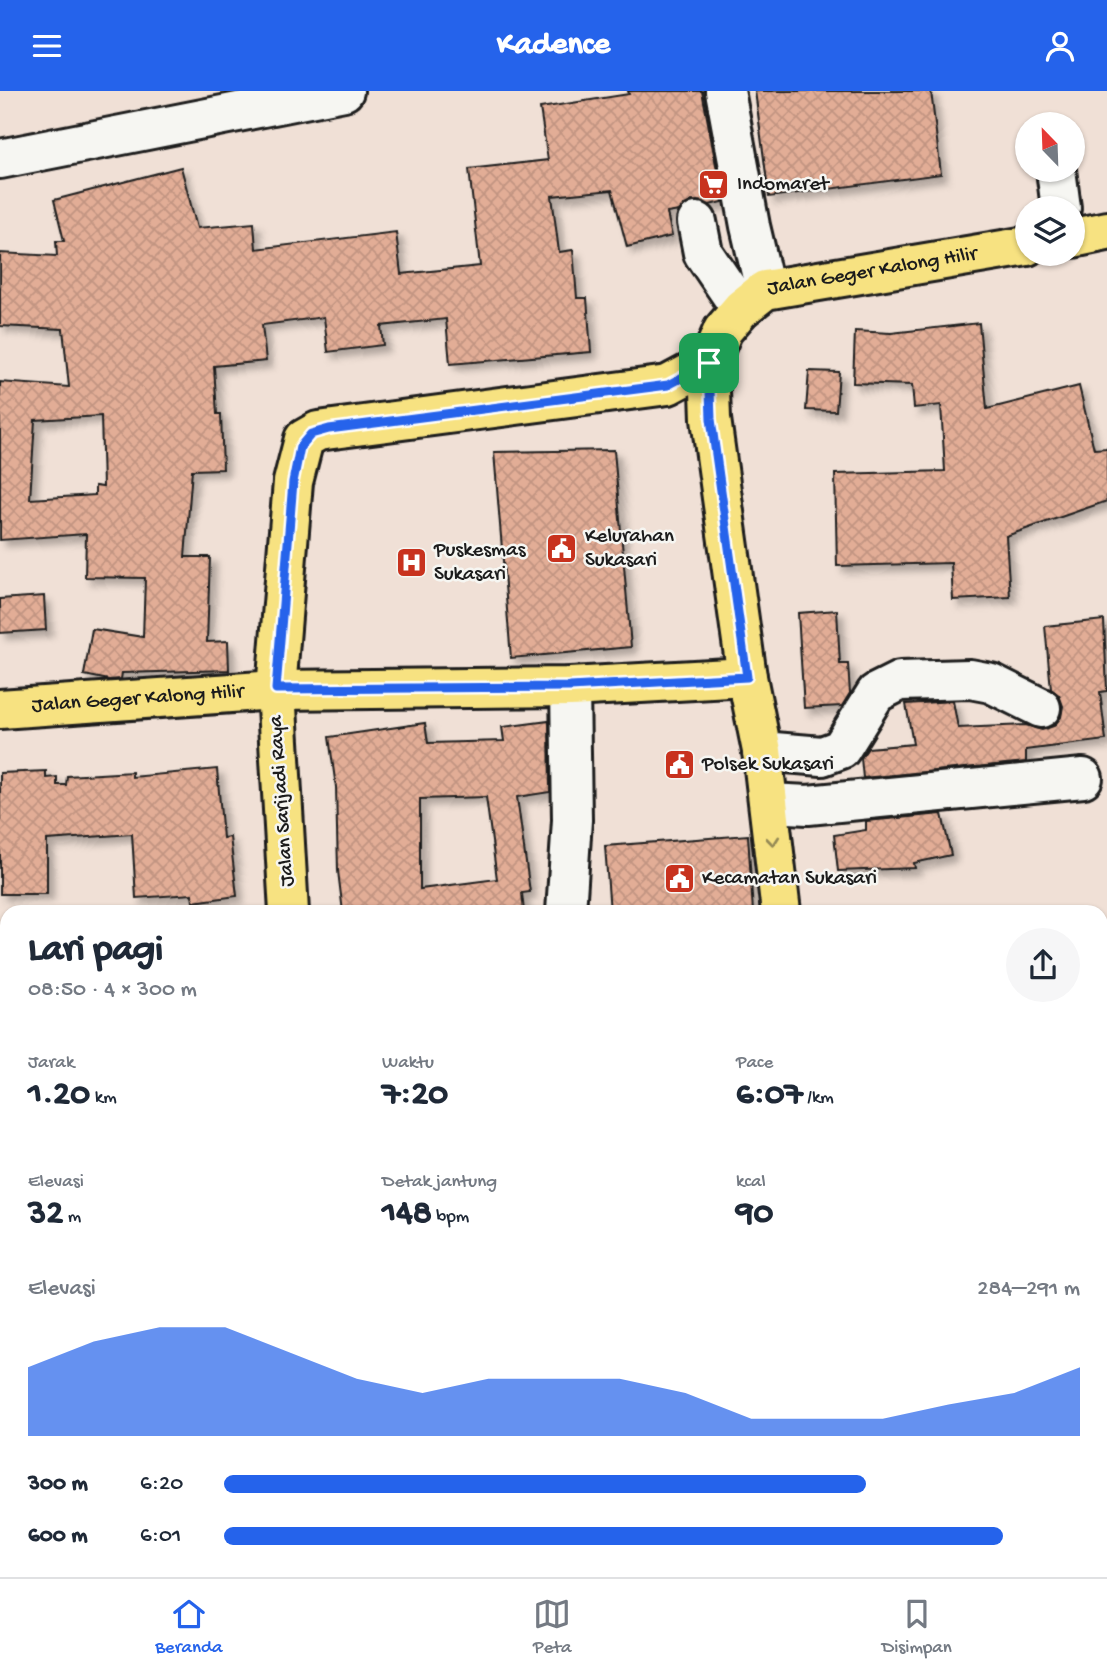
<!DOCTYPE html>
<html lang="id">
<meta charset="utf-8">
<style>
:root{--surface:#fff;--page:#f6f6f7;--text:#1f2937;--muted:#747a83;--line:#e0e1e3;--accent:#2563eb}
body{margin:0;font-family:"Gochi Hand",sans-serif;background:var(--page);color:var(--text);height:100vh;display:flex;flex-direction:column;font-size:26px;white-space:nowrap}
*{box-sizing:border-box;margin:0}
p{font-size:23px;color:var(--muted)}
.icon{flex:none;width:38px;height:38px;fill:none;stroke:currentColor;stroke-width:2;stroke-linecap:round;stroke-linejoin:round}
.map{position:relative;flex:1;overflow:hidden}
.sheet{position:absolute;left:0px;top:814px;width:1108px;height:674px;display:flex;flex-direction:column;background:var(--surface);border-radius:21px 21px 0 0;box-shadow:0 2px 5px #0004}
.sheet>*{flex:none}
.needle{width:46px;rotate:337deg}
.tools{position:absolute;left:1015px;top:21px;display:grid;gap:14px}
.tools a{display:grid;place-items:center;width:70px;height:70px;border-radius:50%;background:var(--surface);box-shadow:0 2px 5px #0004;font-size:35px}
.pin{position:absolute;display:grid;place-items:center;width:60px;height:60px;color:#fff;margin:-30px;border-radius:14px;box-shadow:0 4px 10px #0006}
.round{display:grid;place-items:center;flex:none;width:74px;height:74px;border-radius:37px;background:var(--page)}
.head{display:flex;align-items:center;justify-content:space-between;height:119px;padding:0 28px}
h1{font-size:38px;font-weight:700;line-height:52px}
.metrics{display:grid;grid-template-columns:repeat(3,1fr);gap:10px;height:119px;padding:7px 28px}
.metrics div{display:grid;align-content:center}
.metrics b{font-size:35px;font-weight:700}
.metrics small{font-size:19px;font-weight:400}
.metrics p{font-size:19px}
.chart{height:196px;padding:14px 28px}
.chart p{display:flex;justify-content:space-between}
.chart svg{width:100%;height:126px;margin-top:7px;fill:var(--accent);opacity:.7}
ul{padding:0 28px;list-style:none;font-size:23px}
li{display:grid;grid-template-columns:112px 84px 1fr;align-items:center;height:52px}
li i{height:18px;border-radius:9px;background:var(--accent)}
header{display:flex;justify-content:space-between;align-items:center;height:91px;padding:0 28px;background:var(--accent);color:#fff;font-size:32px;font-weight:700}
.tab-bar{display:flex;justify-content:space-around;align-items:center;height:98px;border-top:2px solid var(--line);background:var(--surface);font-size:19px;color:var(--muted)}
.tab-bar a{display:grid;justify-items:center;gap:4px}
.tab-bar .current{color:var(--accent)}
.map>svg:first-child{display:block}
.building{fill:url(#building-cross-hatch);stroke:#1c1c1c;stroke-width:2;fill-rule:evenodd;filter:url(#shadow)}
.lines{fill:none;stroke-linecap:round;stroke-linejoin:round}
.minor-casing{stroke:#1c1c1c;stroke-width:44}
.major-casing{stroke:#1c1c1c;stroke-width:44}
.minor{stroke:#f6f6f2;stroke-width:38}
.major{stroke:#f7e281;stroke-width:38}
.oneway{stroke:#948954}
.route-casing{stroke:#fff;stroke-width:14}
.route{stroke:#2563eb;stroke-width:9}
.labels{text-anchor:middle;dominant-baseline:central;stroke-width:5;stroke-linejoin:round;paint-order:stroke}
.poi-label{font-size:21px;fill:#1c1c1c;stroke:#f6f6f2;text-anchor:start}
.street-label{font-size:21px;fill:#1c1c1c;stroke:#f6f6f2}
</style>
<header><svg class="icon" aria-label="menu" viewBox="0 0 24 24"><path d="M4 6h16M4 12h16M4 18h16"/></svg>Kadence<svg class="icon" aria-label="person" viewBox="0 0 24 24"><circle cx="12" cy="8" r="4"/><path d="M4 21q1-7 8-7t8 7"/></svg></header>
<div class="map">
<svg width="1107" height="1486" viewBox="0 0 1107 1486">
<defs>
<pattern id="building-cross-hatch" width="8" height="8" patternUnits="userSpaceOnUse" patternTransform="scale(1.75)"><rect width="8" height="8" fill="#e2ad96"/><path d="M0 0l8 8M0 8l8-8" fill="none" stroke="#c19481"/></pattern>
<filter id="shadow"><feDropShadow dx="6" dy="6" stdDeviation="3.5" flood-color="#0004"/></filter>
</defs>
<rect width="100%" height="100%" fill="#f0e0d6"/>
<filter id="ink" filterUnits="userSpaceOnUse"><feTurbulence type="fractalNoise" baseFrequency=".0143" numOctaves="2"/><feDisplacementMap in="SourceGraphic" scale="14" xChannelSelector="R" yChannelSelector="G"/><feConvolveMatrix kernelMatrix="1 2 1 2 8 2 1 2 1" color-interpolation-filters="sRGB"/></filter>
<g filter="url(#ink)">
<g class="building">
<path d="M628 0H702L723 111 709 114 692 110 679 120 667 122 672 145 627 156 612 99 552 105 559 161 573 159 577 207H587L591 261 450 273 446 228 381 235 383 254 328 261 324 226 262 234 266 270 214 275 217 323H221L223 378 192 379 185 466H210L207 551 228 550 229 579 122 582 121 588 109 589 84 584 92 538 143 546 145 487 85 486 86 443 0 449V291L69 296 63 238 0 235V162L57 165 56 150H64L54 109 181 76 197 137 254 132 256 158 396 141 401 183 480 175 469 78 548 69 540 17 629 3ZM101 325 103 396 95 395V404L30 408 35 329Z"/>
<polygon points="755,0 931,0 941,83 769,106"/>
<polygon points="979,232 987,318 1079,295 1094,358 1107,357 1107,410 1006,445 1010,506 953,509 951,472 837,475 835,383 945,380 941,314 914,317 912,294 853,292 855,240 891,242"/>
<polygon points="809,280 839,281 836,320 806,319"/>
<polygon points="614,359 631,556 511,567 494,361"/>
<polygon points="44,505 46,539 0,542 0,508"/>
<polygon points="837,519 840,573 848,573 850,602 842,615 804,617 798,522"/>
<polygon points="1104,529 1107,600 1100,601 1106,649 1026,659 1026,671 863,687 861,667 868,657 913,653 906,613 953,610 958,637 1026,634 1042,639 1054,635 1061,626 1063,615 1059,604 1051,598 1045,535"/>
<path d="M549 630 550 701 517 706 530 801 522 802 524 821H343L338 780 336 696 329 646 425 632 428 652 504 650 502 636ZM486 706 497 788 420 798V708Z"/>
<polygon points="217,678 223,747 230,746 237,805 193,811 192,803 136,807 132,743 47,749 47,803 0,803 0,682 46,680 46,687 57,686 57,694 66,694 67,685 132,681 132,686"/>
<polygon points="942,723 951,764 914,772 915,777 838,780 834,744 866,739 866,730"/>
<polygon points="748,744 753,821 610,821 605,755"/>
</g>
<g class="lines">
<defs>
<g id="minor">
<polyline points="725,0 750,135 765,199"/>
<polyline points="0,68 344,0"/>
<polyline points="1056,79 1061,117"/>
<polyline points="697,131 703,162 741,218"/>
<polyline points="762,660 822,665 841,658 876,602 900,590 970,588 991,592 1041,617"/>
<polyline points="769,712 808,714 1083,687"/>
<polyline points="566,821 572,729 570,596"/>
<polyline points="0,1131 7,1111"/>
<polyline points="488,1480 488,1486"/>
<polyline points="1064,1486 1064,1480"/>
</g>
<g id="major">
<polyline points="1073,147 1107,140"/>
<polyline points="709,272 711,328 747,586 762,660 781,821"/>
<path id="s1" d="M0 618 276 599 570 596 747 586"/>
<path id="s2" d="M289 821 276 599 293 391 304 348 318 340 668 294 709 272 723 239 741 218 765 199 1027 155"/>
<polyline points="263,1486 274,1480"/>
</g>
</defs>
<use href="#minor" class="minor-casing"/>
<use href="#major" class="major-casing"/>
<use href="#minor" class="minor"/>
<use href="#major" class="major"/>
</g>
<defs><path id="oneway-chevron" d="M-2-3.5L2.5 0L-2 3.5" fill="none" stroke-width="1.6" stroke-linecap="round" stroke-linejoin="round" transform="scale(1.75)"/></defs>
<use class="oneway" href="#oneway-chevron" transform="translate(773 750) rotate(84)"/>
</g>
<g class="lines" filter="url(#ink)">
<defs>
<polygon id="route" points="709,272 711,328 747,586 570,596 276,598 293,391 300,356 311,343 329,338 668,294"/>
</defs>
<use href="#route" class="route-casing"/>
<use href="#route" class="route"/>
</g>
<defs>
<symbol id="supermarket-square" viewBox="-11 -11 22 22"><rect x="-9" y="-9" width="18" height="18" rx="4" fill="#c8321e" stroke="#f6f6f2"/><path d="M-6-5.5h2.5l.6 2H6L4.5 2H-2.5L-4.4-4H-6ZM-1.5 3.2a1.3 1.3 0 1 0 .1 0ZM3 3.2a1.3 1.3 0 1 0 .1 0Z" fill="#fff"/></symbol>
<symbol id="civic-square" viewBox="-11 -11 22 22"><rect x="-9" y="-9" width="18" height="18" rx="4" fill="#c8321e" stroke="#f6f6f2"/><path d="M-.6-6.5H3V-4.5H.6V-3L4-1V1h2V6H-6V1h2V-1L-.6-3ZM-1.2 2.5V6h2.4V2.5Z" fill="#fff"/></symbol>
<symbol id="hospital-square" viewBox="-11 -11 22 22"><rect x="-9" y="-9" width="18" height="18" rx="4" fill="#c8321e" stroke="#f6f6f2"/><path d="M-5-5h3v3.5h4V-5h3V5h-3V1.5h-4V5h-3Z" fill="#fff"/></symbol>
</defs>
<g fill-rule="evenodd">
<use href="#supermarket-square" x="696" y="76" width="35" height="35"/>
<use href="#civic-square" x="544" y="440" width="35" height="35"/>
<use href="#hospital-square" x="394" y="454" width="35" height="35"/>
<use href="#civic-square" x="662" y="656" width="35" height="35"/>
<use href="#civic-square" x="662" y="770" width="35" height="35"/>
</g>
<g class="labels">
<g class="poi-label">
<text x="737" y="94">Indomaret</text>
<text x="585" y="446">Kelurahan<tspan x="585" dy="24">Sukasari</tspan></text>
<text x="434" y="460">Puskesmas<tspan x="434" dy="24">Sukasari</tspan></text>
<text x="702" y="674">Polsek Sukasari</text>
<text x="702" y="788">Kecamatan Sukasari</text>
</g>
<g class="street-label">
<text stroke="none"><textPath href="#s2" startOffset="1094">Jalan Geger Kalong Hilir</textPath></text>
<text stroke="none"><textPath href="#s1" startOffset="138">Jalan Geger Kalong Hilir</textPath></text>
<text transform="translate(283 710) rotate(-94)">Jalan Sarijadi Raya</text>
</g>
</g>
</svg>
<div class="tools">
<a><svg class="needle" viewBox="-14 -14 28 28"><path d="M0-13l5 13h-10z" fill="#e53935"/><path d="M0 13l5-13h-10z" fill="#747a83"/></svg></a>
<a><svg class="icon" aria-label="layers" viewBox="0 0 24 24"><path d="M12 4l9 5-9 5-9-5zM3 14l9 5 9-5"/></svg></a>
</div>
<div class="pin" style="left:709px;top:272px;background:#1e9e55"><svg class="icon" aria-label="arrive" viewBox="0 0 24 24"><path d="M6 21V4h12l-3 4 3 4H6"/></svg></div>
<section class="sheet">
<div class="head"><div><h1>Lari pagi</h1><p>08:50 · 4 × 300 m</p></div><a class="round"><svg class="icon" aria-label="share" viewBox="0 0 24 24"><path d="M12 15V3M7 8l5-5 5 5M5 13v7h14v-7"/></svg></a></div>
<div class="metrics">
<div><p>Jarak</p><b>1.20<small> km</small></b></div>
<div><p>Waktu</p><b>7:20</b></div>
<div><p>Pace</p><b>6:07<small> /km</small></b></div>
</div>
<div class="metrics">
<div><p>Elevasi</p><b>32<small> m</small></b></div>
<div><p>Detak jantung</p><b>148<small> bpm</small></b></div>
<div><p>kcal</p><b>90</b></div>
</div>
<div class="chart"><p><span>Elevasi</span>284–291 m</p>
<svg viewBox="0 0 160 44" preserveAspectRatio="none"><path d="M0 44V20L10 11L20 6L30 6L40 15L50 24L60 29L70 24L80 24L90 24L100 29L110 38L120 38L130 38L140 33L150 29L160 20V44z"/></svg>
</div>
<ul>
<li><b>300 m</b>6:20<i style="width:75%"></i></li>
<li><b>600 m</b>6:01<i style="width:91%"></i></li>
</ul>
</section>
</div>
<nav class="tab-bar">
<a class="current"><svg class="icon" aria-label="home" viewBox="0 0 24 24"><path d="M3 11l9-7 9 7M6 9v11h12V9"/></svg>Beranda</a>
<a><svg class="icon" aria-label="map" viewBox="0 0 24 24"><path d="M3 6l6-2 6 2 6-2v14l-6 2-6-2-6 2zM9 4v14M15 6v14"/></svg>Peta</a>
<a><svg class="icon" aria-label="saved" viewBox="0 0 24 24"><path d="M7 4h10v16l-5-4-5 4z"/></svg>Disimpan</a>
</nav>
